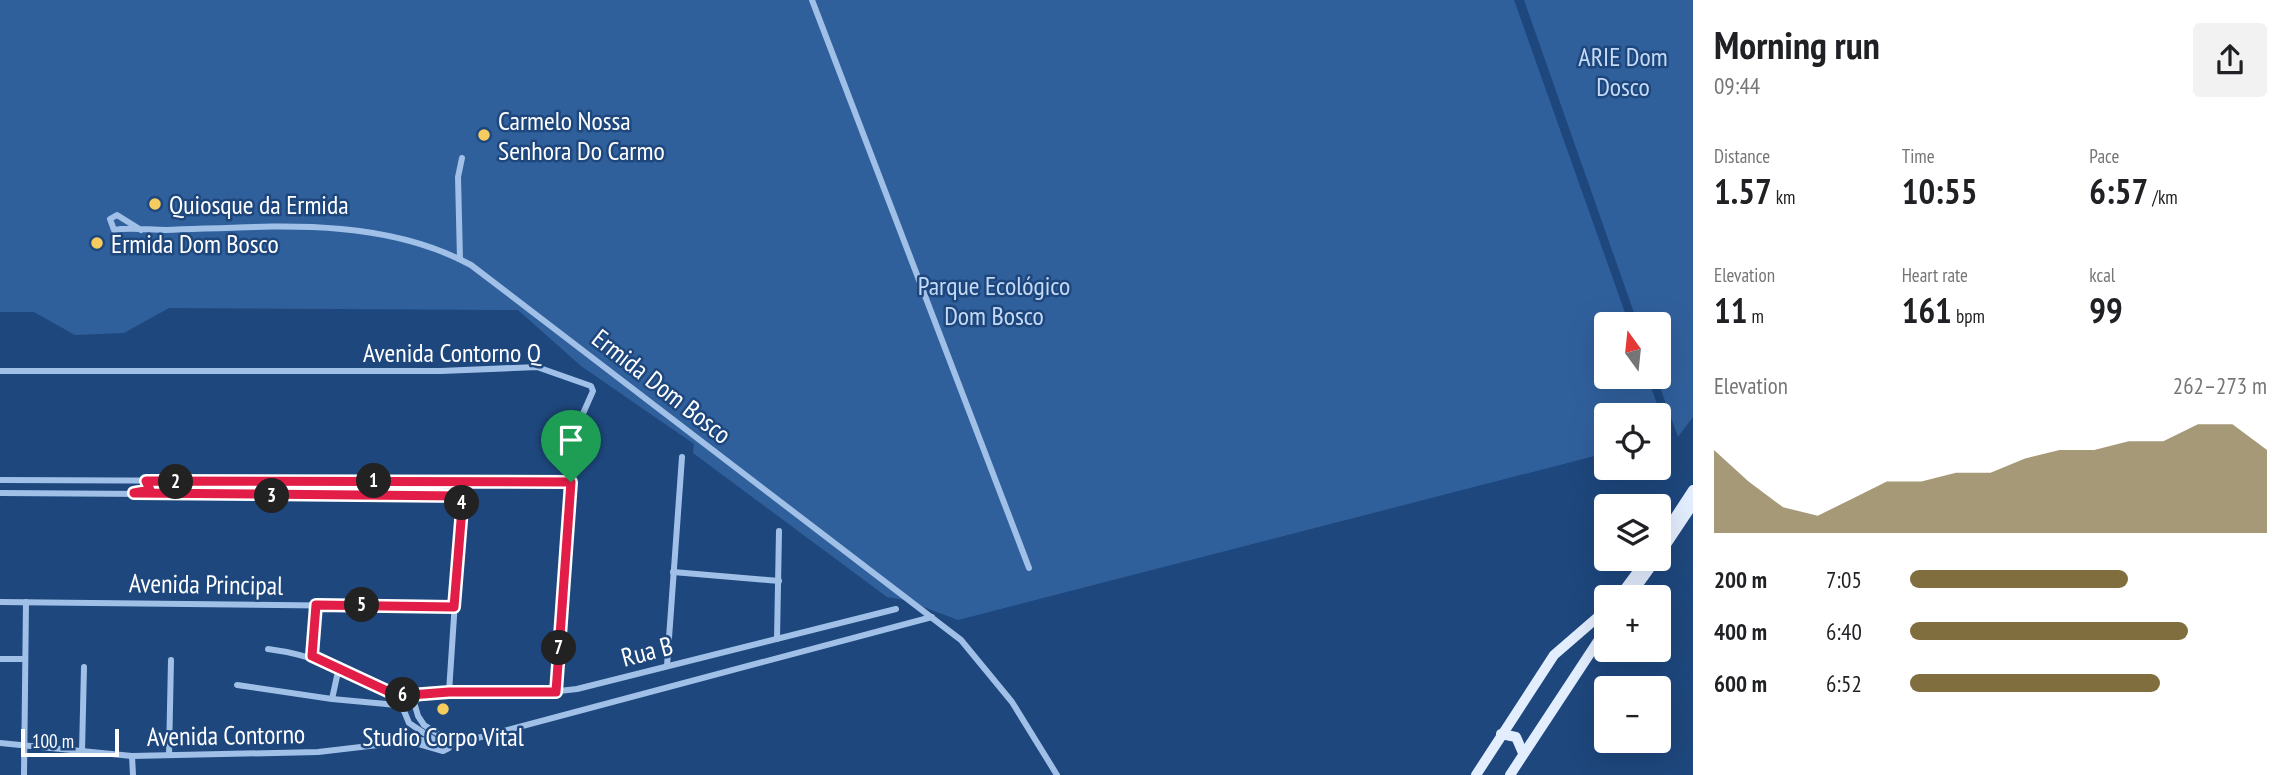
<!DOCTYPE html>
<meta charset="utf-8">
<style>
:root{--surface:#fff;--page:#f2f2f2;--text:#202124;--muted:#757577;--accent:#816e3f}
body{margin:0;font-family:"PT Sans Narrow",sans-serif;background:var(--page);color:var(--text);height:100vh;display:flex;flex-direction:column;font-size:26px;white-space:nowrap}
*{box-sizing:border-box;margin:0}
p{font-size:23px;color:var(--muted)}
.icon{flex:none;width:38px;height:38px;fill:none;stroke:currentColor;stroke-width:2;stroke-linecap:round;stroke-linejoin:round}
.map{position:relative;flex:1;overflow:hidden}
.drawer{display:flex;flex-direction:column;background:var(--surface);width:595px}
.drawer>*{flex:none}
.needle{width:46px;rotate:345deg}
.controls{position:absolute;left:1594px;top:312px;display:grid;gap:14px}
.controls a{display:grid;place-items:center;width:77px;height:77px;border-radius:7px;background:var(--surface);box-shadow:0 7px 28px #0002;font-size:35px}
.scale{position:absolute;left:21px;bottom:18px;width:98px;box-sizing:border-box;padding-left:7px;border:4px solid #fff;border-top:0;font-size:19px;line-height:24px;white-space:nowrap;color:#fff;-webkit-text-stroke:5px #1e477d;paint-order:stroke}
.pin{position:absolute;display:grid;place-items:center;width:60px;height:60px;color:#fff;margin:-72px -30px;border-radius:50% 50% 50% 0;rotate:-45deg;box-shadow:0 0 7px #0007}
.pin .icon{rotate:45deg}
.km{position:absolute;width:35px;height:35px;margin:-18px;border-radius:50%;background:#222;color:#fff;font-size:19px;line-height:35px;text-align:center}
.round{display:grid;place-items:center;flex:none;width:74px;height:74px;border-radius:7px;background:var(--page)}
.summary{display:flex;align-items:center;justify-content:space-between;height:119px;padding:0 21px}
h1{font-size:38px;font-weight:800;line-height:52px}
.stats{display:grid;grid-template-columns:repeat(3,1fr);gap:10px;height:119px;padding:7px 21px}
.stats div{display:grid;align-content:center}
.stats b{font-size:35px;font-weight:800}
.stats small{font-size:19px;font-weight:400}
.stats p{font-size:19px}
.chart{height:196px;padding:14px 21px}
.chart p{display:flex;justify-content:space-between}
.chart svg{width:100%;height:126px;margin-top:7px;fill:var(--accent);opacity:.7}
ul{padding:0 21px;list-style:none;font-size:23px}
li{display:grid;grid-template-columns:112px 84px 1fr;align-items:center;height:52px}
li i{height:18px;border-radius:9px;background:var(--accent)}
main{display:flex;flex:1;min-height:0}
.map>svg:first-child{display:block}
.green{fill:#30609c}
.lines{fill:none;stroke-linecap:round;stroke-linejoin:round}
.minor{stroke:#a0c0e8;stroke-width:6}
.primary{stroke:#e2edfe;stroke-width:10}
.route-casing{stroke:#fff;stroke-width:14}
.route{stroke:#e11d48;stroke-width:9}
.poi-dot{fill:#f7cc5f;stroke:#1e477d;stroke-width:2.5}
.labels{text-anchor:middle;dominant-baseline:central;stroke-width:5;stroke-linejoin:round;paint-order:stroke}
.park-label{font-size:26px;fill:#c4daf6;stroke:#1e477d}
.poi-label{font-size:26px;fill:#fff;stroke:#1e477d;text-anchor:start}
.street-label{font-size:26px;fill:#fff;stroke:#1e477d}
</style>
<main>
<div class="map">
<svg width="1693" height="775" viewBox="0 0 1693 775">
<rect width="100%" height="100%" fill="#1e477d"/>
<g class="green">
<polygon points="0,0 1514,0 1629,324 1606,324 1606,376 1647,376 1669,437 1659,439 1659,415 1606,415 1606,453 958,620 905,600 887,597 693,453 694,444 581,366 518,310 169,308 124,333 75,335 34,312 0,312"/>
<polygon points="1524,0 1693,0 1693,417 1678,437 1656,376 1659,376 1659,324 1638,324"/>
</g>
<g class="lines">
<g class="minor">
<polyline points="812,0 1029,568"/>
<path d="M141 230 117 215 110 219 114 230C130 227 149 230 166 230 268 227 378 215 471 265L961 640 1012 702 1057 775"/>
<polyline points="460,259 458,177 462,158"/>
<polyline points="0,371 441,371 537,367 591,386 593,391 577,427 556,692"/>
<polyline points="0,480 571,482"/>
<polyline points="0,493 463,496"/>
<polyline points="673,572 779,581"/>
<polyline points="0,602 454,607"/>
<polyline points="777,639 779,531"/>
<path d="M268 649C316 655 356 674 398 696H404L405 705H397L398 696"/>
<polyline points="312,656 316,605"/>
<polyline points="0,659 25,659"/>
<polyline points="667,666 682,457"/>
<polyline points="237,685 332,699 397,705"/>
<polyline points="449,692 463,481"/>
<polyline points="424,694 414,702 418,716 424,725 443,737"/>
<polyline points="403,695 532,694 577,689 896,609"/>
<polyline points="332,699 339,667"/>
<polyline points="402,706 409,723 436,741"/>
<polyline points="412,742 443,751 449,748 450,742 443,737 437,745"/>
<polyline points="0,743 132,756 318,752 421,740 437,744"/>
<polyline points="451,745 932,617"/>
<polyline points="82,752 84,667"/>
<polyline points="169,755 171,660"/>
<polyline points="132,756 133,775"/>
<polyline points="24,775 26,602"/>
</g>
<g class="primary">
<polyline points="1659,542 1693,490"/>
<polyline points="1659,555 1693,504"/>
<polyline points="1619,597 1648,558"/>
<polyline points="1629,597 1657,558"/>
<polyline points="1501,734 1516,737 1523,753"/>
<polyline points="1476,775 1554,655 1606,610"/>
<polyline points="1510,775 1606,629"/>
</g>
</g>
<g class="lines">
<defs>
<polygon id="route" points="146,481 571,482 556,692 449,692 398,696 312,656 316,605 454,607 463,496 134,493 150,490"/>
</defs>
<use href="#route" class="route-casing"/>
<use href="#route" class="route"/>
</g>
<g class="poi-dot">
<circle cx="484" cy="135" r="7"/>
<circle cx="155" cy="204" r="7"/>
<circle cx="97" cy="243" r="7"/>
<circle cx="443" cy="709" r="7"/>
</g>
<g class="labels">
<g class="park-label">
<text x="1623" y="56">ARIE Dom<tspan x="1623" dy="30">Dosco</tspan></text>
<text x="994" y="285">Parque Ecológico<tspan x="994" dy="30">Dom Bosco</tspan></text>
</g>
<g class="poi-label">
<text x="498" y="120">Carmelo Nossa<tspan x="498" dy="30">Senhora Do Carmo</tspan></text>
<text x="169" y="204">Quiosque da Ermida</text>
<text x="111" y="243">Ermida Dom Bosco</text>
<text x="443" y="736" text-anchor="middle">Studio Corpo Vital</text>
</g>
<g class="street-label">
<text x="452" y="352">Avenida Contorno Q</text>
<text transform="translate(662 386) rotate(38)">Ermida Dom Bosco</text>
<text transform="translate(206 584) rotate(1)">Avenida Principal</text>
<text transform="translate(647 651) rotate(-15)">Rua B</text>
<text transform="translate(226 735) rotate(-1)">Avenida Contorno</text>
</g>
</g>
</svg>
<div class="controls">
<a><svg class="needle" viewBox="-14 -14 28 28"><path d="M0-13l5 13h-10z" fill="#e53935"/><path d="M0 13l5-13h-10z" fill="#757577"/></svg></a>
<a><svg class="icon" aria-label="locate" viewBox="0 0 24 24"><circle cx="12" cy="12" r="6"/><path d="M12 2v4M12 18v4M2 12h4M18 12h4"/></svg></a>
<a><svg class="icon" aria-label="layers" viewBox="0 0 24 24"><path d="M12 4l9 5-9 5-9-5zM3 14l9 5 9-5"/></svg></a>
<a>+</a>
<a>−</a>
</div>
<div class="scale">100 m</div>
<div class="pin" style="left:571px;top:482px;background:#1e9e55"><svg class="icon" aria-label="arrive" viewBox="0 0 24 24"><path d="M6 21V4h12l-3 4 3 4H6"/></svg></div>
<b class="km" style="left:374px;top:481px">1</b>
<b class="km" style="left:176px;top:482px">2</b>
<b class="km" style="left:272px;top:496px">3</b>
<b class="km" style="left:462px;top:503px">4</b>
<b class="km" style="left:362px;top:605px">5</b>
<b class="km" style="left:403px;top:695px">6</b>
<b class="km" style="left:559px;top:648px">7</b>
</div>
<section class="drawer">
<div class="summary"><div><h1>Morning run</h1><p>09:44</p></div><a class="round"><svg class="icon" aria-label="share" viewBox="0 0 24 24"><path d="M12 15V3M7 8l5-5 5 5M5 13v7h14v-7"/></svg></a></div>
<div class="stats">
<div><p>Distance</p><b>1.57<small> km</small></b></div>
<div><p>Time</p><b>10:55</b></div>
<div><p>Pace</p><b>6:57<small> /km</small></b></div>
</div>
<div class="stats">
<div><p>Elevation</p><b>11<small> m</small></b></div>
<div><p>Heart rate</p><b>161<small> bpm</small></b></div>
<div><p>kcal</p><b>99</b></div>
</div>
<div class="chart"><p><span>Elevation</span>262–273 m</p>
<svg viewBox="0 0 160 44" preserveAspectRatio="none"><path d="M0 44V15L10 26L20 35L30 38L40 32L50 26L60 26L70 23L80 23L90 18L100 15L110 15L120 12L130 12L140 6L150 6L160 15V44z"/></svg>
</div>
<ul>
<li><b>200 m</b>7:05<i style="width:61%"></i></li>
<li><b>400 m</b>6:40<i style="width:78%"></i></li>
<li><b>600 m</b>6:52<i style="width:70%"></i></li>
</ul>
</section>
</main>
